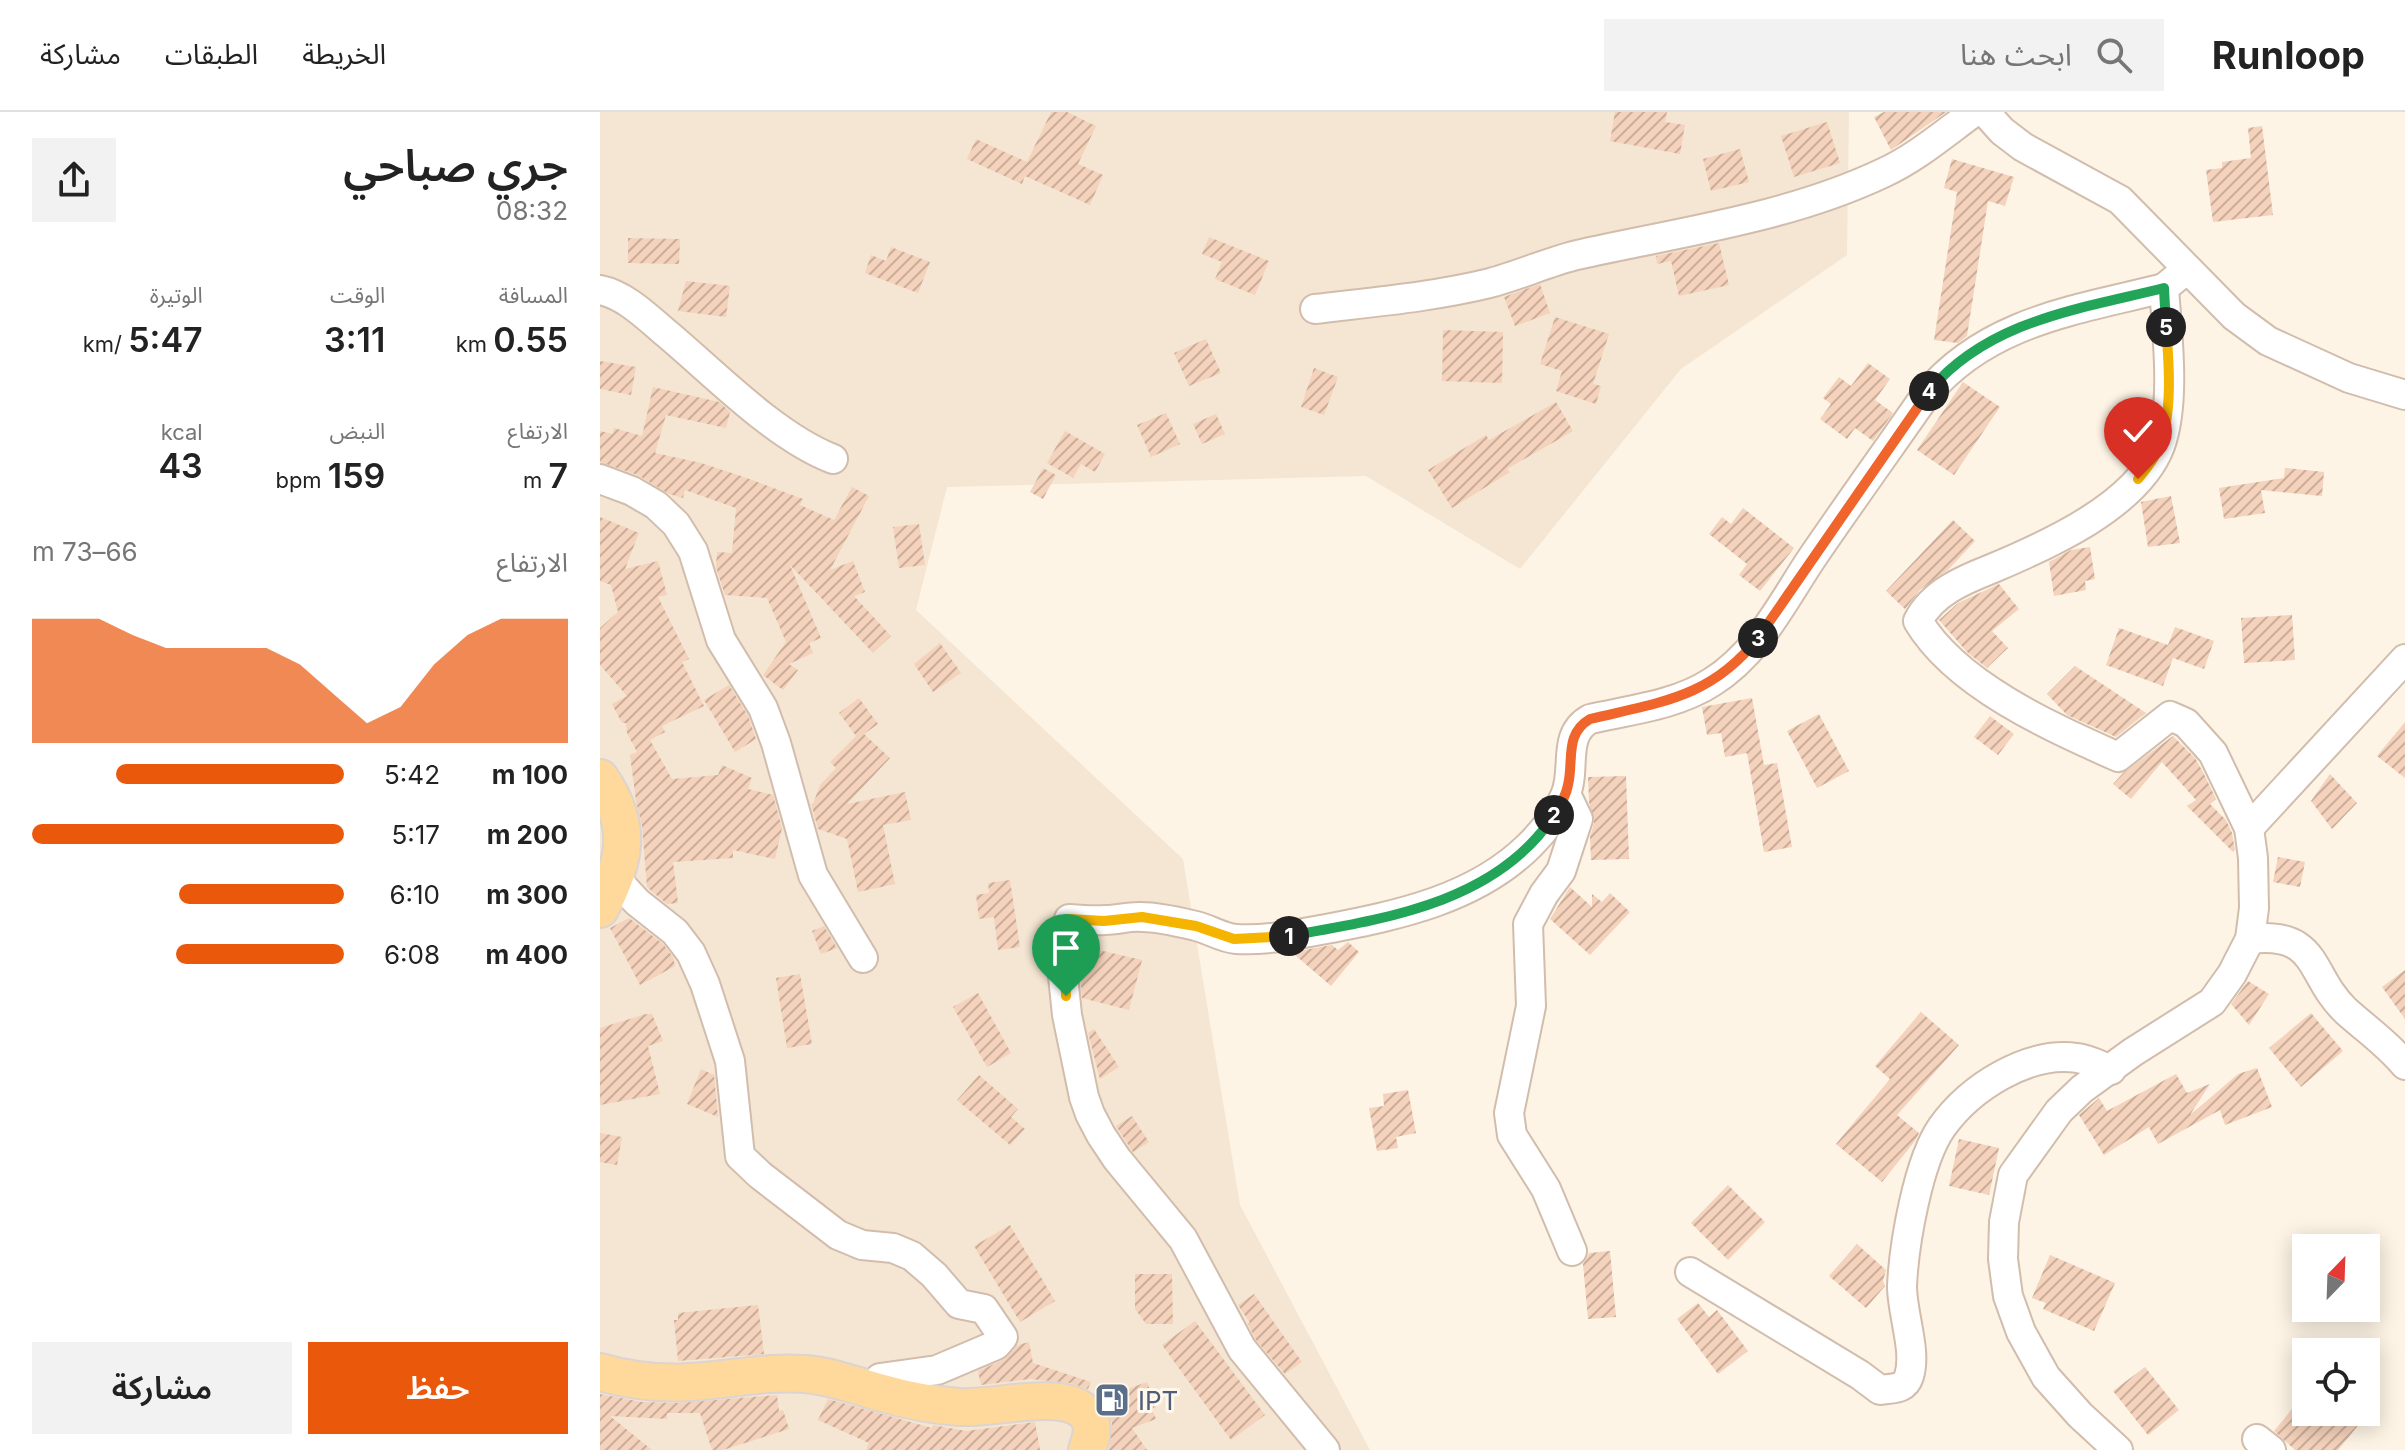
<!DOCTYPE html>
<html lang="ar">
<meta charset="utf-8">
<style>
:root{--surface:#fff;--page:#f2f2f2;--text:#222;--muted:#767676;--line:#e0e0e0;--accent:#ea580c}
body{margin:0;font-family:Inter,"Noto Sans Arabic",sans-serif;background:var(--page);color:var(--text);direction:rtl;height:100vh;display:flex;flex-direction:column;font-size:30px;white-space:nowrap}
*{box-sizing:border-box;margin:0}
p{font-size:26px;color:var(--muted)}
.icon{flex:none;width:44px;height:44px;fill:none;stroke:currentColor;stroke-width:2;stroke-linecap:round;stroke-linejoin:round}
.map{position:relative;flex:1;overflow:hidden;direction:ltr}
.panel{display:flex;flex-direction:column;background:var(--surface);width:600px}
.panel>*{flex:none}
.needle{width:52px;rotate:23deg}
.buttons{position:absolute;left:1692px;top:1122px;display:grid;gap:16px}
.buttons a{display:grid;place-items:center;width:88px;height:88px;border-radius:0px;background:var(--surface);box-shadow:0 4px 20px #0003;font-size:40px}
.pin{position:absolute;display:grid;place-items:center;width:68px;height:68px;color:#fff;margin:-82px -34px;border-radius:50% 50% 50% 0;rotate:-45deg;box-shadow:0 0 8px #0007}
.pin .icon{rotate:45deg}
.km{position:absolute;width:40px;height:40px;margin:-20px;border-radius:50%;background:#222;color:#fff;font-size:22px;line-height:40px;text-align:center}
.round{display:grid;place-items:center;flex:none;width:84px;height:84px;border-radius:0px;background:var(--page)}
.summary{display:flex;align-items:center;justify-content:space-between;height:136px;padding:0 32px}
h1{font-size:44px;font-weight:600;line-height:60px}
.stats{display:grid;grid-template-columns:repeat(3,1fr);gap:12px;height:136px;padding:8px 32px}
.stats div{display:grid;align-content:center}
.stats b{font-size:34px;font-weight:600}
.stats small{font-size:22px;font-weight:400}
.stats p{font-size:22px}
.chart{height:224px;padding:16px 32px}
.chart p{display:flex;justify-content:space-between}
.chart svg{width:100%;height:144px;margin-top:8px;fill:var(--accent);opacity:.7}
.primary-button{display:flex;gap:16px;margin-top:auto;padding:16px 32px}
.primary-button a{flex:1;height:92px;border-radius:0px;background:var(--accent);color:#fff;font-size:32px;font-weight:600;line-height:92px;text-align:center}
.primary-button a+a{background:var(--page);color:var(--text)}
ul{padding:0 32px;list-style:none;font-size:26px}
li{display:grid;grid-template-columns:128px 96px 1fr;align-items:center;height:60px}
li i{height:20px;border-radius:10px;background:var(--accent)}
header{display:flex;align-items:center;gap:48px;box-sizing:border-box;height:112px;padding:0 40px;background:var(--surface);border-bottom:2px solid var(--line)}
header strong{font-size:38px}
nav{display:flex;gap:44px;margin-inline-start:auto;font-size:28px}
.search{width:560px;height:72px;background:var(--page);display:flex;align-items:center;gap:20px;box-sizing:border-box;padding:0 28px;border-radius:0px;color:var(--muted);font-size:30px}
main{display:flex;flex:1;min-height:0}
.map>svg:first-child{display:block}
.residential{fill:#f5e6d3}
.building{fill:url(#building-hatch)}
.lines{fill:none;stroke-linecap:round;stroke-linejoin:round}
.minor-casing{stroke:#d2bdad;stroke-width:32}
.major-casing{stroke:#dcd4d0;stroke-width:40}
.minor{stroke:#fff;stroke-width:28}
.major{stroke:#fed99b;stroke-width:36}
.split-1-casing{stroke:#fff;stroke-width:16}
.split-2-casing{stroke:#fff;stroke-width:16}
.split-3-casing{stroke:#fff;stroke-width:16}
.split-4-casing{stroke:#fff;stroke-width:16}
.split-5-casing{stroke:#fff;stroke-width:16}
.split-6-casing{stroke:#fff;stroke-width:16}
.split-1{stroke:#f5b400;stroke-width:10}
.split-2{stroke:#22a559;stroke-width:10}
.split-3{stroke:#f0652b;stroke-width:10}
.split-4{stroke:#f0652b;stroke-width:10}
.split-5{stroke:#22a559;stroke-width:10}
.split-6{stroke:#f5b400;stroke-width:10}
.labels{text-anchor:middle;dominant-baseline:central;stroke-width:6;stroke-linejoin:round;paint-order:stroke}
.service-label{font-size:26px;fill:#4e5e75;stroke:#fff8ec;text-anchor:start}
</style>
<header>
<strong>Runloop</strong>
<div class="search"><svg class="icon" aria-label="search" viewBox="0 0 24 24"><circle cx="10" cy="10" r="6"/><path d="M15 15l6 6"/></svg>ابحث هنا</div>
<nav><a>الخريطة</a><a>الطبقات</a><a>مشاركة</a></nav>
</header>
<main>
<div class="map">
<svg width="1805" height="1338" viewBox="0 0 1805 1338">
<defs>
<pattern id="building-hatch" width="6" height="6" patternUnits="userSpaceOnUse" patternTransform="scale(2)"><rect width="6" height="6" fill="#f4d2bb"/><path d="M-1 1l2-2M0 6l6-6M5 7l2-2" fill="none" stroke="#caad9a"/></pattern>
</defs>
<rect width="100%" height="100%" fill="#fdf4e5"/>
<polygon class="residential" points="0,0 1249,0 1247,143 1081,257 920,457 766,364 347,375 316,498 583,747 640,1093 770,1338 0,1338"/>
<g class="building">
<polygon points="451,0 467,0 496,14 478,52 503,63 490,93 425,64 422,72 367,47 376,27 427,50"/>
<polygon points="1015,0 1067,0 1065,10 1085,13 1080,42 1010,29"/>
<polygon points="1284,0 1346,0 1291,38 1274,5"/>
<polygon points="1227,10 1240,51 1194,65 1181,24"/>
<polygon points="1662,14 1673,103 1613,110 1606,58 1622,56 1622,50 1651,46 1648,16"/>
<polygon points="1140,37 1149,70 1111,79 1103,47"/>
<polygon points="1352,47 1414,65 1405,94 1388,89 1367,224 1358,231 1334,228 1357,80 1344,76"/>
<polygon points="609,125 669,149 655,183 615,167 622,150 602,142"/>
<polygon points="28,126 80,127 79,152 28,151"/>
<polygon points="1119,131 1129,173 1079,184 1071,149 1057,152 1056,144"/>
<polygon points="291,135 330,150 318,181 265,161 271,143 286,149"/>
<polygon points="86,169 130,174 126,205 78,199"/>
<polygon points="940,172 950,201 915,214 904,185"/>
<polygon points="955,205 1009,222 993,272 1001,274 996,292 956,279 962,259 940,252"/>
<polygon points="843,218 903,220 902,271 842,269"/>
<polygon points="606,227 621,261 589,274 574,241"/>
<polygon points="0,249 36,255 31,283 0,277"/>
<polygon points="1268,251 1290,267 1275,288 1293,301 1273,329 1255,316 1247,327 1220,307 1231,292 1223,286 1239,265 1251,274"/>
<polygon points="714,256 738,265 724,303 701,295"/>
<polygon points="1363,270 1400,295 1354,363 1317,338"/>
<polygon points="53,275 119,290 130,300 126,316 66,303 55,341 101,351 144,365 203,387 200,393 234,408 252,375 269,384 230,458 253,449 265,480 254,484 291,524 273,541 190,453 221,526 209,531 213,541 189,552 198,558 183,578 163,563 186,530 167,486 125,483 116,455 117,440 132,441 136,396 85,378 83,386 69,382 38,363 0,350 0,319 13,322 14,316 42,324"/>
<polygon points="956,290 973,319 907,357 910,360 852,396 828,358 886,323 889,328"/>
<polygon points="566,301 580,332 551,345 537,313"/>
<polygon points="616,302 625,322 602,332 593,312"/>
<polygon points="465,319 505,342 495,360 481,352 473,366 447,351"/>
<polygon points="443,356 456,363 443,387 430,380"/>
<polygon points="1685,356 1724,360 1722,384 1661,378 1665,401 1624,407 1619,376 1684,366"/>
<polygon points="1571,384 1580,431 1548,435 1541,390"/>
<polygon points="1143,396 1194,436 1160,479 1139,463 1147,452 1109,422 1122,405 1131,412"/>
<polygon points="0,405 39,421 25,457 58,449 67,483 58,485 89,547 82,550 104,594 62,614 65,620 50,628 72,667 118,663 122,653 152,666 148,677 173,683 182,716 175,747 133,738 133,746 73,750 78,791 67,792 47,775 42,714 36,689 30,643 37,640 27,621 26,611 22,611 12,592 27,584 0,553 0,516 18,500 11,473 0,469"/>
<polygon points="1353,408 1375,429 1348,458 1320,478 1305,497 1286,479"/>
<polygon points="319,412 325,453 299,456 293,415"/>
<polygon points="1490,435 1495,467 1485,469 1486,478 1454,484 1449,450 1471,438"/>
<polygon points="1399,472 1419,497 1392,519 1408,536 1387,556 1367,540 1339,508 1358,491"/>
<polygon points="1692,503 1695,548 1644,551 1641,506"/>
<polygon points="1575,515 1614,529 1604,557 1573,546 1563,574 1506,553 1519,516 1568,533"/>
<polygon points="340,531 361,561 333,580 314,552"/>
<polygon points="1475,554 1546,601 1516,625 1467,603 1447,582"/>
<polygon points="129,573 148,604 156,627 135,640 104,588"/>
<polygon points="259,586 278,612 264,622 290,646 247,692 305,680 311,708 283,713 295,772 258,780 247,727 218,717 211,691 213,692 220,673 236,656 230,650 256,624 239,601"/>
<polygon points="1152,586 1164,653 1177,651 1192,735 1164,740 1147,641 1125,645 1121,621 1107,623 1102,595"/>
<polygon points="1219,602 1249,659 1217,676 1187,619"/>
<polygon points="1390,604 1414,622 1398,643 1374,625"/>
<polygon points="1805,610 1805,666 1777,644"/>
<polygon points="1573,624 1595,646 1603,660 1616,687 1610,692 1626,708 1632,721 1635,738 1633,740 1587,694 1596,688 1562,650 1531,687 1513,672 1523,661"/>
<polygon points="1730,662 1757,691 1732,717 1711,689"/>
<polygon points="1026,664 1029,747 991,748 990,725 994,711 989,690 988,665"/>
<polygon points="1678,745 1705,750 1700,775 1673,770"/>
<polygon points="410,768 420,835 398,838 394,805 379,807 376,783 389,781 388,771"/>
<polygon points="970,775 992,795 992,782 1002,790 1010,781 1030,800 990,843 950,807"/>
<polygon points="29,806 63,832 73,845 75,854 40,873 10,816"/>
<polygon points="224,814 237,836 221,842 212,819"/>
<polygon points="748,830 759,840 731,874 695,843 698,839 732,833 738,838"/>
<polygon points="490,836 542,848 529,898 482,886 481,873"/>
<polygon points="1805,858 1805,907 1782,875"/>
<polygon points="200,862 212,932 187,936 176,866"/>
<polygon points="1648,869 1669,882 1649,913 1631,892"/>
<polygon points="378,881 411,941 387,955 353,895"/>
<polygon points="1321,900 1359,933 1297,1003 1319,1021 1315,1029 1282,1070 1236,1032 1290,967 1275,954"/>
<polygon points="1711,901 1743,939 1701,975 1669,936"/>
<polygon points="46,902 52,902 63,929 48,934 60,982 0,993 0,916"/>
<polygon points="494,917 519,955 500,967 488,921"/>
<polygon points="1657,956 1672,995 1625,1013 1620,998 1558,1032 1549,1015 1504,1043 1479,1003 1499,986 1507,999 1576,962 1587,981 1610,972 1590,1003 1638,962"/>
<polygon points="101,957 114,963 118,1005 87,992"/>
<polygon points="379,963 418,997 411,1005 425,1017 410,1033 357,988"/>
<polygon points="808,978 816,1021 796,1025 798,1036 777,1039 769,996 784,994 783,982"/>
<polygon points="532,1004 549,1030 533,1040 516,1014"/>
<polygon points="0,1021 22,1025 17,1053 0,1050"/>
<polygon points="1359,1027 1399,1036 1389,1083 1349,1074"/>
<polygon points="1128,1073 1165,1110 1128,1148 1091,1111"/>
<polygon points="410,1113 455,1189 420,1210 374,1134"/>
<polygon points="1257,1132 1286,1158 1283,1169 1285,1174 1266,1196 1229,1164"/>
<polygon points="1010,1139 1016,1205 988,1207 983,1152 989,1141"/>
<polygon points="1450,1143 1515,1171 1494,1219 1443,1197 1446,1191 1432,1186"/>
<polygon points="535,1162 572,1162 573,1212 546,1212 535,1197"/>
<polygon points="654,1182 702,1250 685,1262 656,1228 648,1212 650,1211 638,1193"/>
<polygon points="1098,1191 1109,1205 1117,1198 1148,1239 1118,1262 1077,1207"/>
<polygon points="158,1193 164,1242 78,1249 74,1208 78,1208 78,1201"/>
<polygon points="595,1209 665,1303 631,1328 562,1233"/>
<polygon points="429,1230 433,1251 491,1270 488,1277 471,1271 430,1267 381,1273 378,1259 403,1248 418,1233"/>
<polygon points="1545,1255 1579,1298 1548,1323 1513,1279"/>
<polygon points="547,1270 556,1295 552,1297 556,1307 532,1316 547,1338 509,1338 512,1311 507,1296 500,1287"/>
<polygon points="1706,1280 1706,1300 1748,1300 1761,1310 1738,1338 1695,1338 1674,1319"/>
<polygon points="0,1282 42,1290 79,1291 177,1283 179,1299 183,1298 189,1317 123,1338 112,1338 100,1301 67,1301 67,1307 10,1304 52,1338 0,1338"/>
<polygon points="228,1287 332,1316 333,1313 366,1319 435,1310 440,1338 266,1338 269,1331 218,1308"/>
</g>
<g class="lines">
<defs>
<g id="minor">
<polyline points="1385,0 1402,19 1423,35 1520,88 1634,204 1668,229 1749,266 1805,283"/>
<path d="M0 178C25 183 47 205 66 221 115 262 174 324 233 347"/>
<path d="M715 197C773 190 833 185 890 171 920 163 948 150 977 143 1079 120 1188 106 1283 61 1316 46 1345 21 1374 0"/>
<polyline points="0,367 32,379 56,393 76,412 93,439 121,528 163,596 176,631 213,763 263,846"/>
<polyline points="966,682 978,707 961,759 944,782 928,812 931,894 909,1001 912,1023 946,1077 972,1139"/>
<polyline points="1649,716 1805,547"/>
<polyline points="16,767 37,790 75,820 91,841 105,872 130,949 140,1044 160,1063 238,1123 262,1133 293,1136 312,1144 334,1163 359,1192 384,1197 403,1225 396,1233 337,1258 280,1266 276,1272 284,1282"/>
<path d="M1650 827C1720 819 1708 863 1746 899 1766 917 1788 932 1805 953"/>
<path d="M1090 1160 1260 1263 1280 1278C1292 1276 1305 1278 1309 1264 1317 1239 1302 1202 1302 1174 1304 1132 1318 1049 1342 1015 1370 976 1427 939 1477 946 1488 947 1501 954 1511 958"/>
<polyline points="1657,1327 1671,1338"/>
<path d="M725 1338 642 1237 583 1127 517 1047 501 1023 490 1002 484 985 467 903 463 864 469 807C481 808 494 809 506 808 517 808 530 804 542 805 559 805 579 810 596 814 609 817 622 826 636 827 666 829 697 822 726 817 799 803 876 787 930 733 944 719 957 702 965 684 977 658 961 623 990 607 1030 598 1077 593 1112 570 1159 541 1184 487 1214 443 1251 389 1289 336 1326 283 1387 209 1477 198 1564 176"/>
<path d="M1518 1338 1480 1303 1446 1265 1421 1220 1408 1184 1403 1147 1404 1110 1413 1063 1459 999 1482 977 1533 940 1612 890 1632 862 1650 827 1654 796 1653 746 1649 716 1613 641 1586 611 1570 604 1518 645C1451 615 1356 573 1318 509 1332 481 1363 468 1391 457 1446 434 1537 394 1560 334 1576 291 1567 221 1564 176L1587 157"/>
</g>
<g id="major">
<path d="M0 666C33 713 26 749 0 797"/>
<path d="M0 1260C28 1268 61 1272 90 1270 128 1268 167 1259 205 1262 232 1264 256 1274 282 1281 306 1288 334 1293 359 1295 393 1297 453 1280 479 1296 496 1307 493 1321 487 1338"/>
</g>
</defs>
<use href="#minor" class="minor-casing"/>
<use href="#major" class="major-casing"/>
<use href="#minor" class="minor"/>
<use href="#major" class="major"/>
</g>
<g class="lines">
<defs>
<polyline id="split-1" points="466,884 464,839 469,807 504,809 542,805 596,814 634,827 689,824"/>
<path id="split-2" d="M689 824C784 807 897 791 954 703"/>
<path id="split-3" d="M954 703C960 694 966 684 968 673 974 649 964 622 990 607 1060 590 1111 586 1158 526"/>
<polyline id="split-4" points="1158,526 1329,279"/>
<path id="split-5" d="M1329 279C1389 208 1480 197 1564 176L1566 215"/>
<path id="split-6" d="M1538 367C1546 357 1555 347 1559 335 1573 303 1569 250 1566 215"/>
</defs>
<use href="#split-1" class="split-1-casing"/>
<use href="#split-2" class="split-2-casing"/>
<use href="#split-3" class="split-3-casing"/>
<use href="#split-4" class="split-4-casing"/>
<use href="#split-5" class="split-5-casing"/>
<use href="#split-6" class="split-6-casing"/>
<use href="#split-1" class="split-1"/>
<use href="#split-2" class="split-2"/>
<use href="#split-3" class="split-3"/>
<use href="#split-4" class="split-4"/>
<use href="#split-5" class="split-5"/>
<use href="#split-6" class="split-6"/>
</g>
<defs>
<symbol id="fuel-square" viewBox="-11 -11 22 22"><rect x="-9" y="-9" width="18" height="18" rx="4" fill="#5c6f8a" stroke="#fff8ec"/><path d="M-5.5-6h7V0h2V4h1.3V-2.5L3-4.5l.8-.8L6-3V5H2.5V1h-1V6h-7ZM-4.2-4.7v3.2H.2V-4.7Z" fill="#fff"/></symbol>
</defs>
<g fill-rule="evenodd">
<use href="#fuel-square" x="492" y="1268" width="40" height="40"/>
</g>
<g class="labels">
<g class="service-label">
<text x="538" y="1288">IPT</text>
</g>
</g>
</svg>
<div class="buttons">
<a><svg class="needle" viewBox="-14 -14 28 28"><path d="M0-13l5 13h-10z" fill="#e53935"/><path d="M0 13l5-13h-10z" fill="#767676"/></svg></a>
<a><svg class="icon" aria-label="locate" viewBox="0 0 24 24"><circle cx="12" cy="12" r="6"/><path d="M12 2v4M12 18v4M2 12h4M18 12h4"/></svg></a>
</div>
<div class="pin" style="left:466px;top:884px;background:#1e9e55"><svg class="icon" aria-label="arrive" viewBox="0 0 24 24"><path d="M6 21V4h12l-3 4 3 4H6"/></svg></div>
<div class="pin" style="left:1538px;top:367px;background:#d93025"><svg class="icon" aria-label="check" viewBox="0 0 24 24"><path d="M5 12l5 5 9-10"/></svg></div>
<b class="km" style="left:689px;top:824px">1</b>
<b class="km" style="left:954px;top:703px">2</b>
<b class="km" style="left:1158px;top:526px">3</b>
<b class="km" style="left:1329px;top:279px">4</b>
<b class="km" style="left:1566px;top:215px">5</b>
</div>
<section class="panel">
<div class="summary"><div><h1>جري صباحي</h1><p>08:32</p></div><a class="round"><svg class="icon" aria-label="share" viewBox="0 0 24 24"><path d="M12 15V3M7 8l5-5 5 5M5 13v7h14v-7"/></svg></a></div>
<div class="stats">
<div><p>المسافة</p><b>0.55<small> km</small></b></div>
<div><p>الوقت</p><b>3:11</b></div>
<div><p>الوتيرة</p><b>5:47<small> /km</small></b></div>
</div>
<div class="stats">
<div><p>الارتفاع</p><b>7<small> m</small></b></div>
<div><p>النبض</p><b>159<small> bpm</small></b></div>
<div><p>kcal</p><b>43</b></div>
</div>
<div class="chart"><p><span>الارتفاع</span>66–73 m</p>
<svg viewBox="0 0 160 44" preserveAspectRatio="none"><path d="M0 44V6L10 6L20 6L30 11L40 15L50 15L60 15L70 15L80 20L90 29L100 38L110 33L120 20L130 11L140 6L150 6L160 6V44z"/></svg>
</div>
<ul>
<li><b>100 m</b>5:42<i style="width:73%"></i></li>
<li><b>200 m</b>5:17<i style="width:100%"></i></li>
<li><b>300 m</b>6:10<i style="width:53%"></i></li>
<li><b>400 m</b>6:08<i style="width:54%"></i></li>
</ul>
<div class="primary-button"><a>حفظ</a><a>مشاركة</a></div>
</section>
</main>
